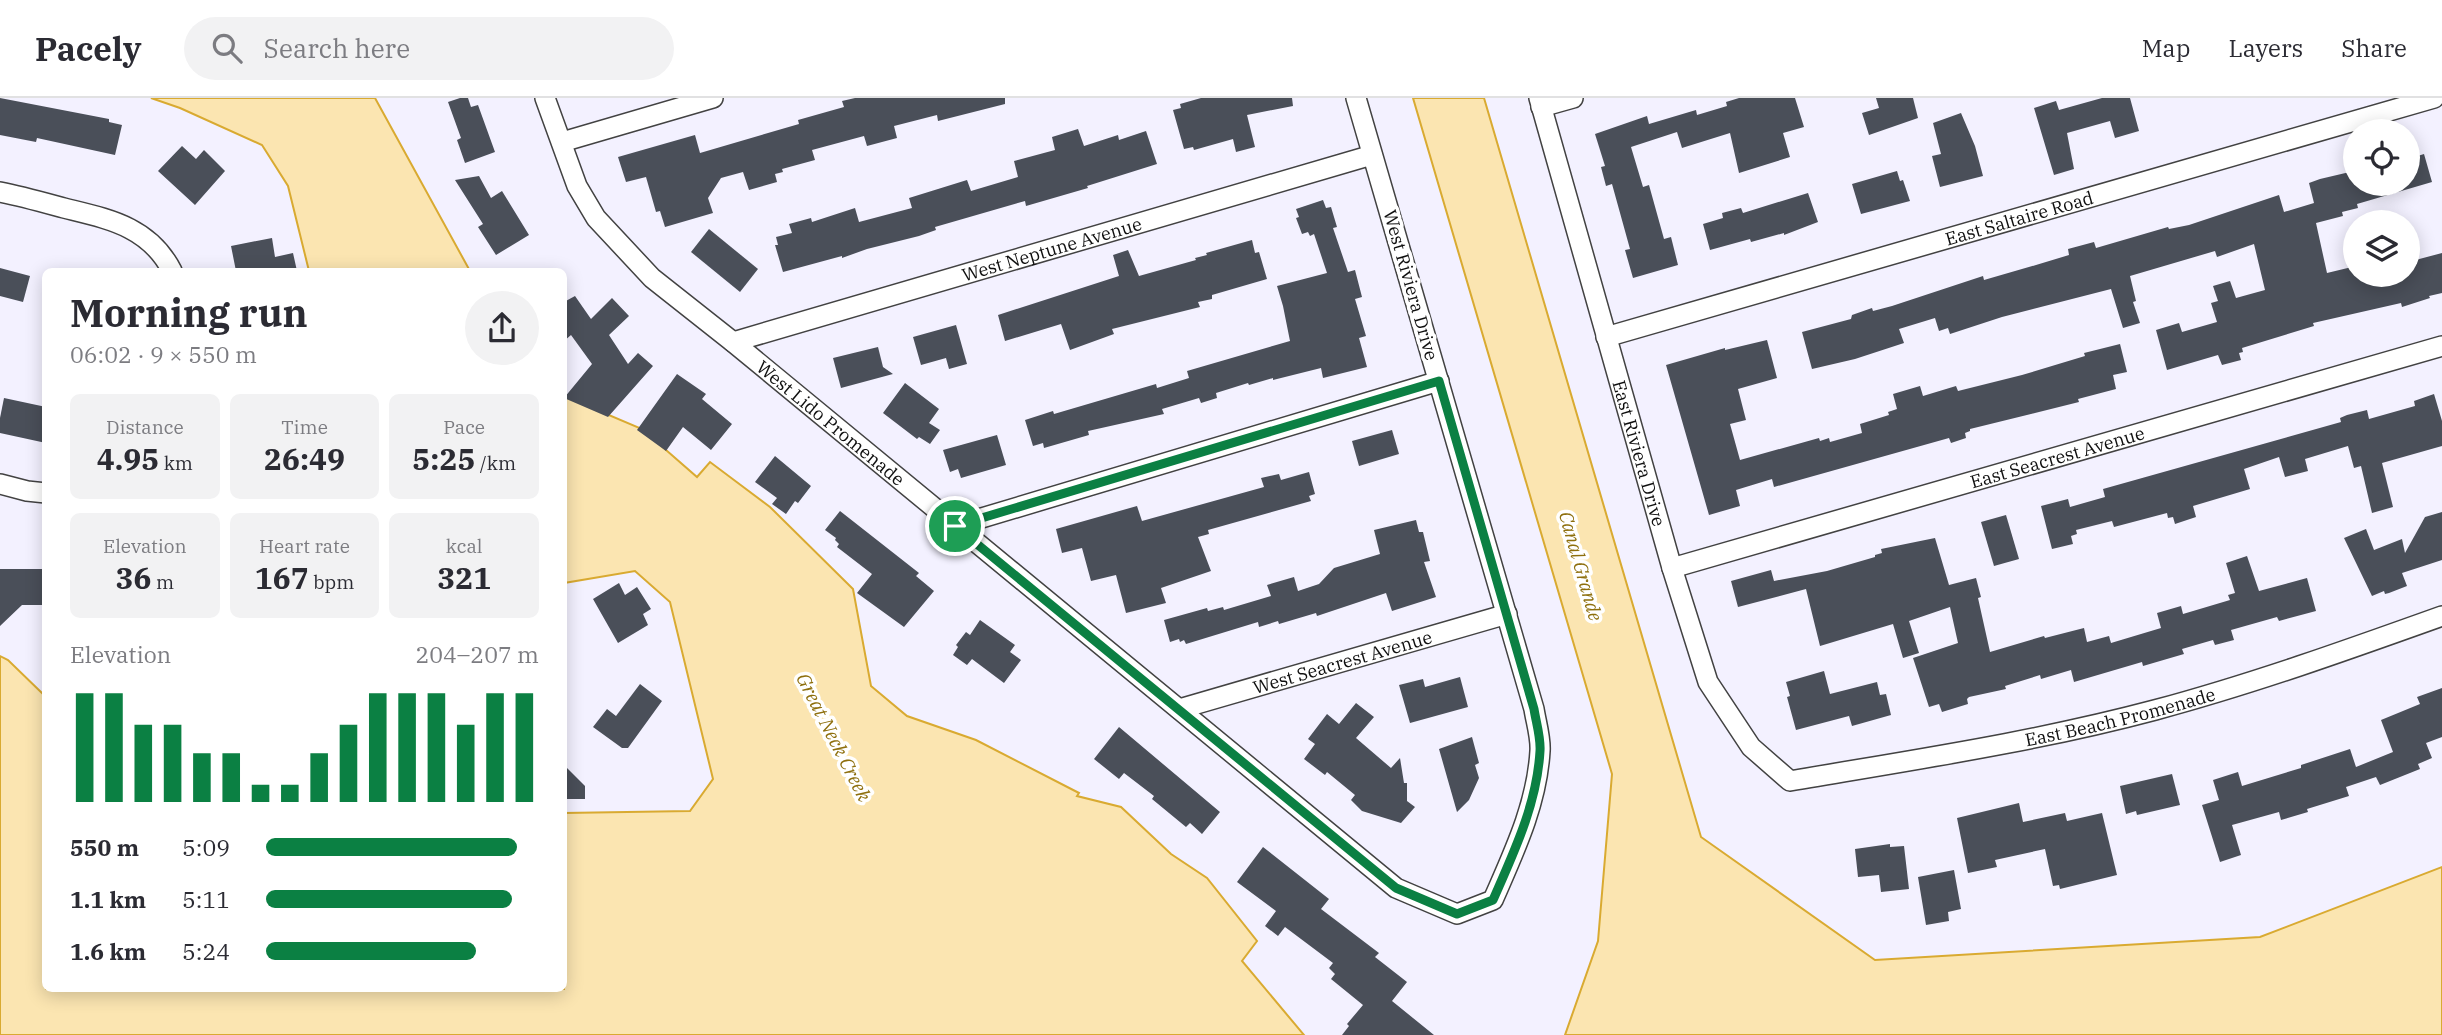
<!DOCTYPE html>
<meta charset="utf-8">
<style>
:root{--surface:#fff;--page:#f2f2f3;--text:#2b2b33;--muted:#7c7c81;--line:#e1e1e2;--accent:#0b8043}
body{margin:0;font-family:"IBM Plex Serif",serif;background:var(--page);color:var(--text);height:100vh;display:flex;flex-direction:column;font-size:26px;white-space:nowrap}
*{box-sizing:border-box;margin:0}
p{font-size:23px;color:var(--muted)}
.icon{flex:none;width:38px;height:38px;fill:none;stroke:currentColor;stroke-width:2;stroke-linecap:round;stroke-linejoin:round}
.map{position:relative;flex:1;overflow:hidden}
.panel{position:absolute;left:42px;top:170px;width:525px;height:724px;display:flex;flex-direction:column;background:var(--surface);border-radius:10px;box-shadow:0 4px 18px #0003}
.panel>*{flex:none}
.controls{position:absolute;left:2343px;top:21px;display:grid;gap:14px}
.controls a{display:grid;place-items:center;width:77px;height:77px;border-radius:50%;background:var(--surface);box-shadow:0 4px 18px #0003;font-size:35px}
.pin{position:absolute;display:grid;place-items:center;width:60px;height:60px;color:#fff;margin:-30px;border:4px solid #fff;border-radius:50%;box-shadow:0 2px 7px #0007}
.round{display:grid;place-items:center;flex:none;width:74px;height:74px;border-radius:37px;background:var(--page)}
.head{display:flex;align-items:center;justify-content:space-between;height:119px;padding:0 28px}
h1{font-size:38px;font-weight:700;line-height:52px}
.stats{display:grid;grid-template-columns:repeat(3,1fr);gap:10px;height:119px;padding:7px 28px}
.stats div{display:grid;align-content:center;border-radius:10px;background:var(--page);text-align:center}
.stats b{font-size:30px;font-weight:700}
.stats small{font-size:19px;font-weight:400}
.stats p{font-size:19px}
.chart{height:196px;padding:14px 28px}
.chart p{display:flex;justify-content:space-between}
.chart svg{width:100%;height:126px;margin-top:7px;stroke:var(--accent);stroke-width:6}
ul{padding:0 28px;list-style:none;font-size:23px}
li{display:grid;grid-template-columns:112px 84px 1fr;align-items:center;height:52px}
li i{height:18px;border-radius:9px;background:var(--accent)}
header{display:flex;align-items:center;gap:42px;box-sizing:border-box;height:98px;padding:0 35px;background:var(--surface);border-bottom:2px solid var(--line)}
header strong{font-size:33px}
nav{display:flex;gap:38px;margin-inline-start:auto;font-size:24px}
.search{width:490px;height:63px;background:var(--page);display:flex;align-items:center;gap:18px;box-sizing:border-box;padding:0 24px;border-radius:38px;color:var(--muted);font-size:26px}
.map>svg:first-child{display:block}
.water{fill:#fbe5b1;stroke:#d9aa31;stroke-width:2}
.building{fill:#4a4f59}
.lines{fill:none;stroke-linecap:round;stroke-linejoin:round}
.minor-casing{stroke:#424242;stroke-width:22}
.minor{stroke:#fff;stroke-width:19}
.route-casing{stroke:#fff;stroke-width:14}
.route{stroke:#0b8043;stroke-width:9}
.labels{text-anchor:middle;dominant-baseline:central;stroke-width:7;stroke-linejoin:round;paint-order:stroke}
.street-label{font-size:18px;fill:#0f0f0f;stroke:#fff}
.water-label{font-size:19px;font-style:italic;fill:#8e6f0d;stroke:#fff}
</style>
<header>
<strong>Pacely</strong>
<div class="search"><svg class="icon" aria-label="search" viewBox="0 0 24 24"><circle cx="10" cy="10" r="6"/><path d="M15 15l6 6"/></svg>Search here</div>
<nav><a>Map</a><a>Layers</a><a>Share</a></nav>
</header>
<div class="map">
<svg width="2442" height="937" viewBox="0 0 2442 937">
<rect width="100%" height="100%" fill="#f3f1ff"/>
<g class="water">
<polygon points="151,0 375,0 470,173 309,173 288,88 262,47 180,10"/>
<polygon points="1413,0 1484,0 1701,739 1875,862 2260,839 2442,769 2442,937 1565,937 1598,843 1612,676"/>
<polygon points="564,298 642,331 697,379 710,364 770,409 853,491 871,588 907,618 976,642 1079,695 1077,698 1121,709 1171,756 1207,780 1257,843 1242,863 1304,937 0,937 0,558 8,562 45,598 46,891 564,891 564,715 690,713 713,681 670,504 635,473 564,485"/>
</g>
<g class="building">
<polygon points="0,0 109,21 109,24 122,27 115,57 37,40 36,44 0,37"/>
<polygon points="460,0 468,0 471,9 478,7 495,54 465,65 457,42 461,40 448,4"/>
<polygon points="855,0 1005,0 1005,6 938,23 937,17 894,28 897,40 867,48 864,38 812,52 815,62 782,71 783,74 775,76 777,84 749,92 743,74 721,80 708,100 713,115 665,129 660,113 656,114 646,79 626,84 618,59 695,37 700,55 799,26 798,22 844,9 842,3"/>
<polygon points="1201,0 1292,0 1293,8 1247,17 1255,49 1236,54 1233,41 1194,52 1193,49 1184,51 1173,12 1181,10 1180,6"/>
<polygon points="1739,0 1795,0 1804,29 1783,35 1790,59 1739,75 1730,35 1682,50 1677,34 1631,49 1643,89 1649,87 1664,141 1671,139 1678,167 1633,180 1625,152 1630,151 1612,86 1606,88 1601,69 1605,68 1595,36 1647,18 1649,26 1696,12 1697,17 1727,8 1726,4"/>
<polygon points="1876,0 1913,0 1918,20 1869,37 1862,15 1879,10"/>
<polygon points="2102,0 2130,0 2139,33 2115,40 2110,23 2067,35 2074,71 2054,77 2034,10 2056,3 2059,12"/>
<polygon points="1961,15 1975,48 1983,78 1940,89 1932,58 1941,56 1933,25"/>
<polygon points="1078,31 1084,48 1118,37 1119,42 1146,33 1157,66 1087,88 1088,90 1026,108 1025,103 935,129 936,132 919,138 867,151 842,160 842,158 783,174 775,147 778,147 776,139 792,135 789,126 811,120 812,124 855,110 859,124 912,110 909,100 967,82 971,93 1018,79 1014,63 1055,52 1052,39"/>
<polygon points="182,48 196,61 204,52 225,73 195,107 158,73"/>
<polygon points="2424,56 2432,84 2357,106 2358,110 2342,114 2343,118 2316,125 2327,175 2356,168 2356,177 2408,177 2408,164 2442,155 2442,195 2429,198 2430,200 2402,209 2401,205 2313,225 2314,228 2242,250 2243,254 2239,255 2241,262 2222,267 2218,257 2167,272 2156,232 2179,225 2182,234 2217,224 2211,205 2218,203 2213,188 2230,183 2236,200 2265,192 2254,146 2217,159 2215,153 2130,178 2136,203 2133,204 2140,225 2123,230 2111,191 2002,219 1950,236 1948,230 1939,233 1935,220 1899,231 1904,245 1855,261 1812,271 1802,234 1851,221 1852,217 1872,210 1873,213 1892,208 1983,178 1984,182 2036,167 2069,157 2068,151 2094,144 2096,150 2168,129 2169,131 2189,127 2279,97 2284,114 2314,105 2309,85 2320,81 2354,73 2356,86 2408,86 2408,61"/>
<polygon points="1897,73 1900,83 1903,82 1910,103 1861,116 1852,86"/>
<polygon points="479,78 491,100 502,93 529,137 496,157 478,129 483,126 455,82"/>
<polygon points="1808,95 1818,124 1784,137 1784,135 1751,144 1750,141 1710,152 1703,126 1723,120 1722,115 1741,110 1743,115"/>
<polygon points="1323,102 1326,110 1331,109 1337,129 1333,130 1348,174 1355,172 1362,199 1355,201 1366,238 1359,240 1367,269 1323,280 1321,270 1273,282 1273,280 1249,287 1248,285 1216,295 1217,300 1201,305 1199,300 1162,311 1164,316 1088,333 1089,337 1044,350 1043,345 1033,348 1025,322 1053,313 1054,316 1156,286 1157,290 1189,280 1187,273 1290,243 1283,208 1277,188 1327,175 1314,136 1310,138 1308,134 1302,136 1296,120 1299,119 1296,111"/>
<polygon points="709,131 758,171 740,194 691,154"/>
<polygon points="272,140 275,159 293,155 297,173 236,173 231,148"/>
<polygon points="1252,142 1255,155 1259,154 1267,181 1212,197 1212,201 1198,204 1200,209 1112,231 1114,236 1070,252 1061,226 1005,243 998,217 1119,178 1113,157 1128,152 1139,178 1196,162 1195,160 1207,157 1206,155"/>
<polygon points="0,170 30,178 23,204 0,198"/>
<polygon points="575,198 591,221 612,200 629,218 609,237 628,266 638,255 653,268 608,319 564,300 592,266 571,237 564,243 564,204"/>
<polygon points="956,227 967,266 949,271 946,260 921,267 913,239"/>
<polygon points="1767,242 1777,280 1738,291 1746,322 1730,326 1740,362 1819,340 1820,343 1829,340 1830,344 1862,335 1860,326 1889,317 1888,314 1897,311 1893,296 1920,288 1923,298 1956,288 1958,293 2022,277 2085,258 2084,255 2120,246 2127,274 2113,277 2116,291 2078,301 2079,304 1970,331 1970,333 1965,335 1966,340 1951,345 1949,340 1774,389 1772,381 1736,392 1740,408 1709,417 1666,267 1725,250 1725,252"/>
<polygon points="878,249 883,269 893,276 841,290 833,260"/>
<polygon points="677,276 706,296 702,301 732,326 711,352 683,329 666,353 637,332"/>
<polygon points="905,285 939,311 929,325 940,332 930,346 919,339 917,341 883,315"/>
<polygon points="2434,296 2442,323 2442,348 2382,365 2393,409 2372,415 2361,368 2354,370 2348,348 2305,361 2308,373 2285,379 2279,359 2244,371 2250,391 2193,408 2196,419 2175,426 2173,419 2168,420 2167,415 2114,429 2112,423 2076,432 2077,436 2071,438 2073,446 2052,451 2041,408 2068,401 2070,409 2105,399 2103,391 2341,324 2340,320 2347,317 2367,312 2369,321 2415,308 2414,303"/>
<polygon points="4,300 46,309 46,345 0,335 0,320"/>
<polygon points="1392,332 1399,356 1359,368 1352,343"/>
<polygon points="997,337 1006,367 961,380 958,371 950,374 943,352"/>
<polygon points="775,358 811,388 798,405 795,403 786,416 772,406 777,400 755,384"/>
<polygon points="1309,374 1315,396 1309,398 1311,403 1208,432 1209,436 1198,439 1211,473 1161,490 1166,505 1126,515 1116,477 1091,483 1082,450 1062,455 1056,431 1137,408 1142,423 1264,389 1261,380 1279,376 1281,382"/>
<polygon points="840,413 919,475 916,478 934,493 904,529 857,495 872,476 837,449 839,446 835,442 836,440 825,432"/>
<polygon points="2442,414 2442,462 2402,475 2407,488 2389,495 2385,496 2384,493 2372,498 2344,440 2366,431 2374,452 2402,441 2405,455 2425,419"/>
<polygon points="2006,417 2019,461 1994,468 1981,424"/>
<polygon points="1416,422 1419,434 1423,434 1430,463 1424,464 1436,499 1392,513 1386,495 1317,518 1316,515 1279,526 1278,523 1259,529 1258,524 1186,546 1184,542 1180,544 1179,541 1170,544 1164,522 1207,510 1208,513 1223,509 1224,512 1271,498 1267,487 1294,479 1298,493 1319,486 1334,470 1380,456 1374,432"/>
<polygon points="1935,440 1949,487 1976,480 1981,499 1978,500 1990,554 2044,538 2045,540 2084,530 2087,544 2109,538 2111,545 2161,530 2157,515 2181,508 2183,516 2230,502 2228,497 2235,495 2226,465 2247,458 2259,493 2307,480 2316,513 2279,523 2277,519 2231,532 2234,542 2215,547 2213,542 2182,551 2184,556 2143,568 2142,564 2074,584 2071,572 2041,581 2040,577 2005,588 2006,591 1969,599 1967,601 1968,606 1942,614 1939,606 1929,609 1913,560 1958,545 1950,509 1909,523 1919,555 1903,560 1893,526 1820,548 1806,491 1738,509 1731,483 1771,472 1774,483 1827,473 1875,459 1875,457 1882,455 1881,451"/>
<polygon points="0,471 46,471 46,507 22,507 0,528"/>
<polygon points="619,485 625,497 637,489 651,511 643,516 648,527 618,545 593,501"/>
<polygon points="980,522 1015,547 1010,554 1021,562 1004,585 972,561 967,567 953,557 958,549 956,547 966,534 970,537"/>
<polygon points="1824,573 1830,596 1877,584 1880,597 1886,596 1891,617 1852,628 1849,618 1796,632 1787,599 1790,598 1786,584"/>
<polygon points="1460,579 1468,609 1410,625 1399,587 1423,581 1425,589"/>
<polygon points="640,586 662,603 628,650 622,650 593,629 607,611 616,618"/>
<polygon points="2442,590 2442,639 2426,645 2432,660 2418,666 2420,671 2380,687 2376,679 2346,689 2349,698 2307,711 2308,714 2281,722 2279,714 2232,727 2241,757 2220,764 2202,707 2219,702 2213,682 2238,674 2242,688 2301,670 2301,667 2350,651 2356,669 2393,654 2381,622 2420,606 2417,599"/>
<polygon points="1356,605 1374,619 1356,640 1391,670 1400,660 1404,685 1407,685 1407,703 1415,709 1401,725 1362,713 1351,702 1355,697 1327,674 1325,677 1304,661 1315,646 1308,641 1327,616 1339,626"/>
<polygon points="1119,629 1220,714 1202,736 1190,725 1186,729 1152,701 1154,698 1124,675 1119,681 1094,661"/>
<polygon points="1472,639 1479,665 1475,667 1479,680 1469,702 1457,714 1439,651"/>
<polygon points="564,667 585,688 585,701 564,701"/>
<polygon points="2172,676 2180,707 2137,717 2136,713 2126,716 2120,688"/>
<polygon points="2019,705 2023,724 2065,715 2067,723 2102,715 2117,777 2060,791 2059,787 2053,788 2045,751 1995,762 1997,769 1968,775 1957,720"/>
<polygon points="1890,746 1890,749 1904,748 1909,791 1881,794 1879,777 1858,779 1855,751"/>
<polygon points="1263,749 1329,801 1321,811 1379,855 1375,859 1407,884 1392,903 1434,937 1342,937 1349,928 1347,926 1363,907 1331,881 1335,876 1329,870 1333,865 1285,829 1278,838 1265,828 1276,813 1237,784"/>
<polygon points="1954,772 1961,811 1948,814 1949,823 1926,827 1918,779"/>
</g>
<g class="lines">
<defs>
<g id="minor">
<path id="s1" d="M545 0 577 88 596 120 652 180 733 244 1396 790 1457 816 1493 802C1514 754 1537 706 1540 653 1541 640 1536 624 1534 611L1356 0"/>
<path id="s2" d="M1539 0 1672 470 1708 584 1751 649 1790 683C1912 662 2035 644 2155 612 2252 586 2347 552 2442 518"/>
<polyline points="1541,9 1573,0"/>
<polyline points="562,44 713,0"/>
<path d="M0 94C21 98 42 104 64 110 108 121 149 128 172 173"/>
<path id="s3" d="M1606 239 2434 0"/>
<path id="s4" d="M733 244 1372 57"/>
<polyline points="0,386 27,393 46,395"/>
<polyline points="955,428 1439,283"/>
<path id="s5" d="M1672 470 2442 248"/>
<path id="s6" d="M1179 611 1507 516"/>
</g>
</defs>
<use href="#minor" class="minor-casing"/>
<use href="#minor" class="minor"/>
</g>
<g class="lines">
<defs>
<path id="route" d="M1439 283 1534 611C1536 624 1541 640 1540 653 1537 706 1514 754 1493 802L1457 816 1396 790 955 428Z"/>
</defs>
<use href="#route" class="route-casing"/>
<use href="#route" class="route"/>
</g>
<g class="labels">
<g class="street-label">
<text stroke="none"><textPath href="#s3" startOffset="430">East Saltaire Road</textPath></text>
<text stroke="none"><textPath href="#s4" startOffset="332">West Neptune Avenue</textPath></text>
<text transform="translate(1411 187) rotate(74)">West Riviera Drive</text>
<text stroke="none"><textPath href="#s1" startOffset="443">West Lido Promenade</textPath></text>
<text stroke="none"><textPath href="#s2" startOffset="369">East Riviera Drive</textPath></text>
<text stroke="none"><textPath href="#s5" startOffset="401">East Seacrest Avenue</textPath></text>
<text stroke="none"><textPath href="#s6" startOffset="170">West Seacrest Avenue</textPath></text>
<text stroke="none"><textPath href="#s2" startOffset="1074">East Beach Promenade</textPath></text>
</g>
<g class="water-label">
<text transform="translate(1581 468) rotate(74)">Canal Grande</text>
<text transform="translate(834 639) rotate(63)">Great Neck Creek</text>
</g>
</g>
</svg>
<div class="controls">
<a><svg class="icon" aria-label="locate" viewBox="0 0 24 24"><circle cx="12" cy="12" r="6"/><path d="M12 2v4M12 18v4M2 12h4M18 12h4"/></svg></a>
<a><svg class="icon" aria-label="layers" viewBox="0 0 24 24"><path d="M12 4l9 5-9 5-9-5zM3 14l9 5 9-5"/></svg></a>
</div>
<div class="pin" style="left:955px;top:428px;background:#1e9e55"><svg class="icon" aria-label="arrive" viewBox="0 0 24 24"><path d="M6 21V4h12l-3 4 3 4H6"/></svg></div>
<section class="panel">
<div class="head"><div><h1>Morning run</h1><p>06:02 · 9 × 550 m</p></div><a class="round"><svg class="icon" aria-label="share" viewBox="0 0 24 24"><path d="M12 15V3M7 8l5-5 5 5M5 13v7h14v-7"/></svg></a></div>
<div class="stats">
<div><p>Distance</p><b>4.95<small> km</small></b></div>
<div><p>Time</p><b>26:49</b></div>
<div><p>Pace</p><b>5:25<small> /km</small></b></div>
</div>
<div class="stats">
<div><p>Elevation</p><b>36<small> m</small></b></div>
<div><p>Heart rate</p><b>167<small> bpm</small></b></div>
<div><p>kcal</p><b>321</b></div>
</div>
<div class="chart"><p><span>Elevation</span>204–207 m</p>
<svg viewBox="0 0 160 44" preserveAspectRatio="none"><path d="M5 44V6M15 44V6M25 44V17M35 44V17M45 44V27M55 44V27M65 44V38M75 44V38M85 44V27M95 44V17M105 44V6M115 44V6M125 44V6M135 44V17M145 44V6M155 44V6"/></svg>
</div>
<ul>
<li><b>550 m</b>5:09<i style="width:92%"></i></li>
<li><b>1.1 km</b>5:11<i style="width:90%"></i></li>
<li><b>1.6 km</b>5:24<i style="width:77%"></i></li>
</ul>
</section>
</div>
